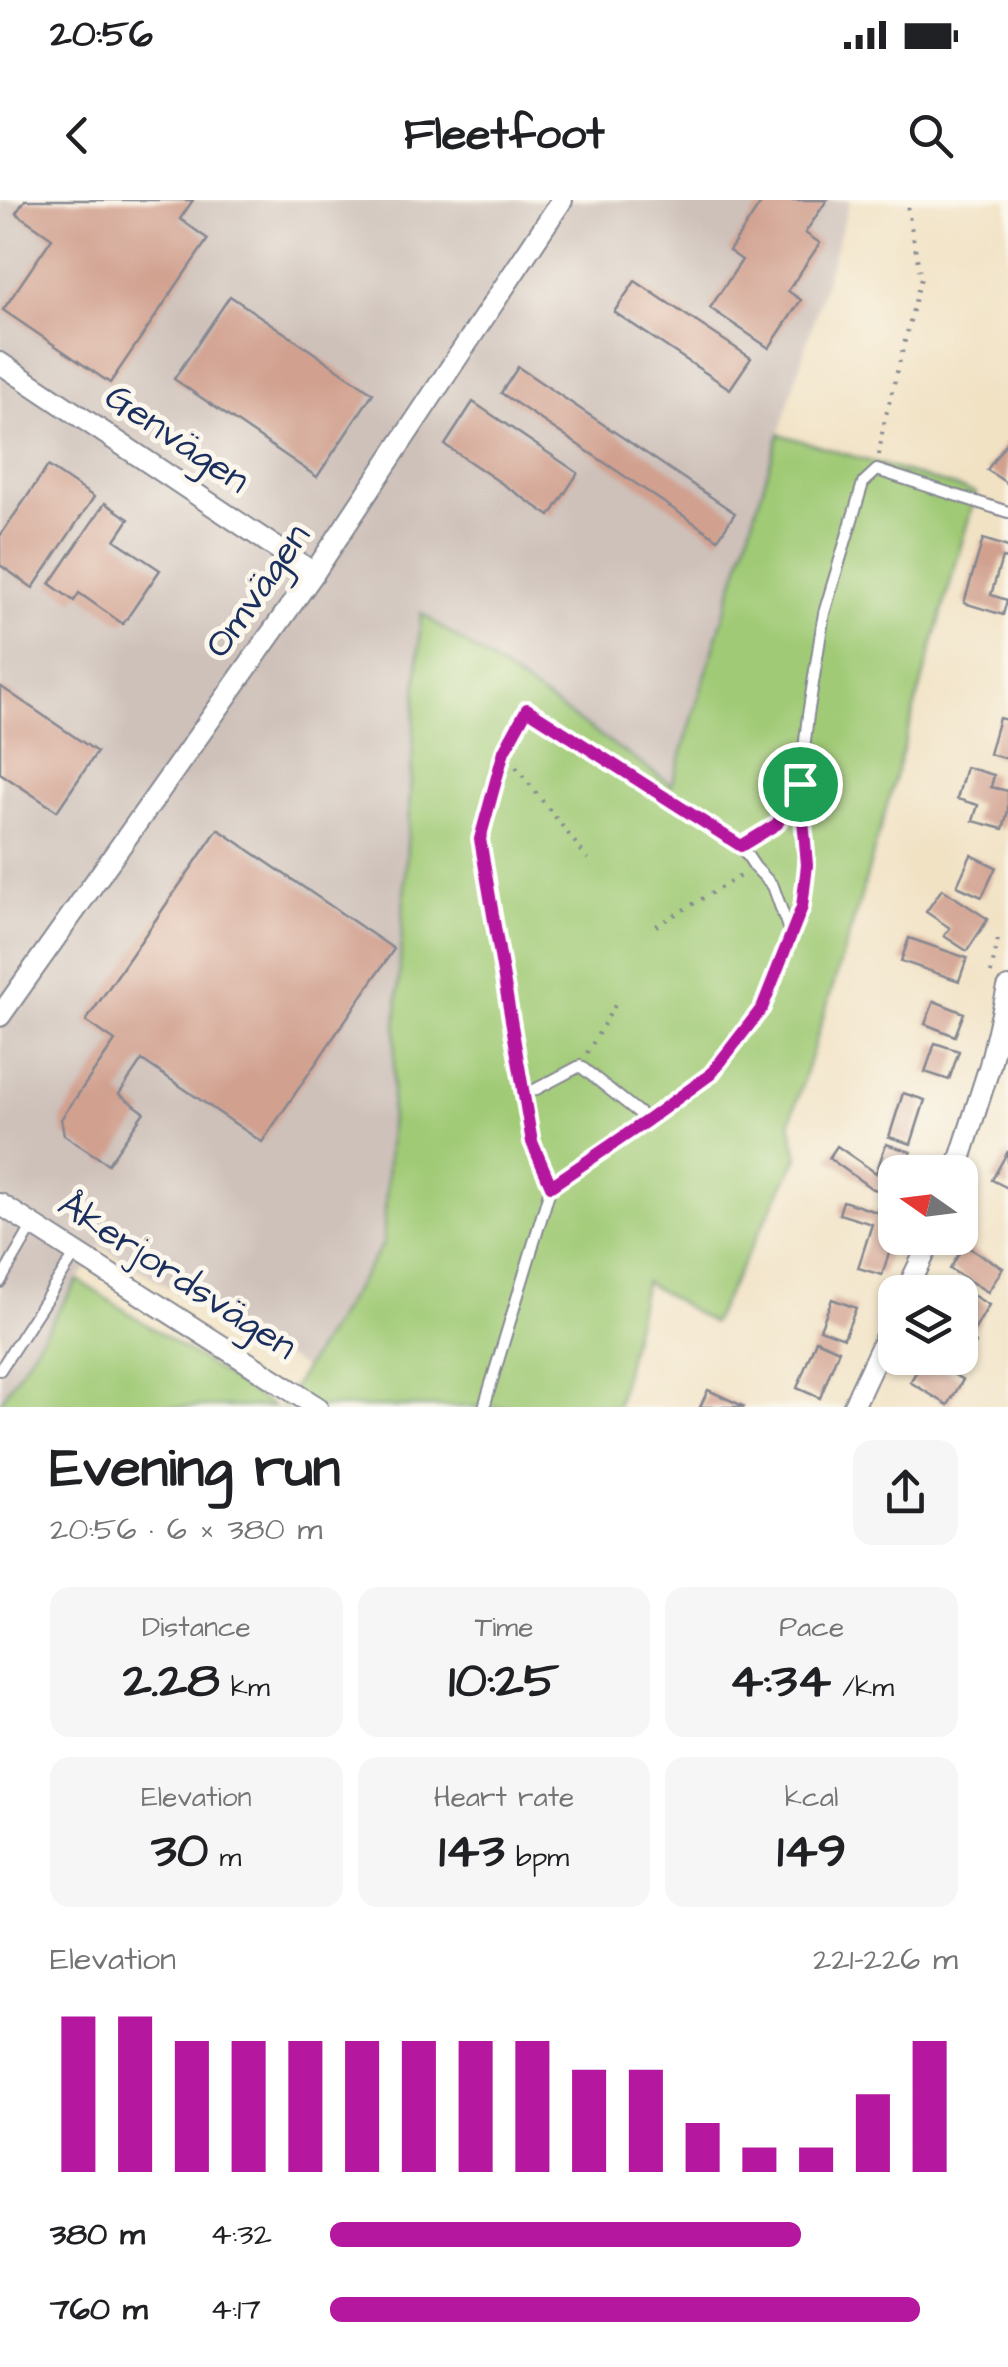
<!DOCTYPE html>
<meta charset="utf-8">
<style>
:root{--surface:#fff;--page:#f6f6f6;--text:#202124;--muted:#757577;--accent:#b5179e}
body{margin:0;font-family:"Architects Daughter",sans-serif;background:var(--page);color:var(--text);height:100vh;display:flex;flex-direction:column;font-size:38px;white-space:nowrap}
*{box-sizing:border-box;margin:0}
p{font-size:32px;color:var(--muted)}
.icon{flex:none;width:55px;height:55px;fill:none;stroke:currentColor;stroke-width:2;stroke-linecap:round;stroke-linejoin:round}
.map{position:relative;height:1207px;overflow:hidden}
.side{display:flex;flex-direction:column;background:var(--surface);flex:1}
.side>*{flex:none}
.needle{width:65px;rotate:284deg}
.fabs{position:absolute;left:878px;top:955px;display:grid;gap:20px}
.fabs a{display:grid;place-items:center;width:100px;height:100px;border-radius:20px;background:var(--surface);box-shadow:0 2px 8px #0004;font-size:50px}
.pin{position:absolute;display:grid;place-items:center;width:85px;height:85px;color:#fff;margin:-42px;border:5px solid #fff;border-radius:50%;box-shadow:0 2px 10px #0007}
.round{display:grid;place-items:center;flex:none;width:105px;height:105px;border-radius:20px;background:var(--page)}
.summary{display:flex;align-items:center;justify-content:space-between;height:170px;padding:0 50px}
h1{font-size:55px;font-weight:700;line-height:75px}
.stats{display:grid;grid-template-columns:repeat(3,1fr);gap:15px;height:170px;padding:10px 50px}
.stats div{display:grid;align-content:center;border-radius:20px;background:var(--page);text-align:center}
.stats b{font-size:50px;font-weight:700}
.stats small{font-size:28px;font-weight:400}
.stats p{font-size:28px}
.chart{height:280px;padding:20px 50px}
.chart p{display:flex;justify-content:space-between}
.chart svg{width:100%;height:180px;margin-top:10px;stroke:var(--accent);stroke-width:6}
ul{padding:0 50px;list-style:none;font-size:32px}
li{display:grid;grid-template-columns:160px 120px 1fr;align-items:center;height:75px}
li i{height:25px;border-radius:12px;background:var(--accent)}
.status{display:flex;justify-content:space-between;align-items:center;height:70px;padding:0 50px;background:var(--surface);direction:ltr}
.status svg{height:28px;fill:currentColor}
header{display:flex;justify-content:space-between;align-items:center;height:130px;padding:0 50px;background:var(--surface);font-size:45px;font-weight:700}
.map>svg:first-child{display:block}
.industrial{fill:#cec1ba}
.green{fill:#a0ca76;stroke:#5e7c6a;stroke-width:2.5}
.building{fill:#d1a08f}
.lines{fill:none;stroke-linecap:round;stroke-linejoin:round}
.lane-casing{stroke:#868891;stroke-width:14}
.street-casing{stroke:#868891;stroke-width:24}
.path{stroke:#868891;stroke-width:4;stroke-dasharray:2.5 8;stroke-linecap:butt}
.lane{stroke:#fff;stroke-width:10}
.street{stroke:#fff;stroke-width:20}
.route-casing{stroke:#fff;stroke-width:20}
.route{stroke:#b5179e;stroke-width:12}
.labels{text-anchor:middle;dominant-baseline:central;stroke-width:10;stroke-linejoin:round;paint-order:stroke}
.street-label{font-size:38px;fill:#1b2f5e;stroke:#fbf7ec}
</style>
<div class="status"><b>20:56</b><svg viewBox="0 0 49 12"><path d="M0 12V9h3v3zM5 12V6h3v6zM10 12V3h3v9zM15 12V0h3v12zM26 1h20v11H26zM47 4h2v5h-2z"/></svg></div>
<header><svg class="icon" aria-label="back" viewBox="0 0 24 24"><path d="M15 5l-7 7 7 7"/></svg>Fleetfoot<svg class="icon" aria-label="search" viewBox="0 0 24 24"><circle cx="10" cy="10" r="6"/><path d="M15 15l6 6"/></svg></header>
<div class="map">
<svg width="1008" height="1207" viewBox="0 0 1008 1207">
<rect width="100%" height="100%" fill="#fbf7ec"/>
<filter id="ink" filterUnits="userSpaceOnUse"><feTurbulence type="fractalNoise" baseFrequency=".01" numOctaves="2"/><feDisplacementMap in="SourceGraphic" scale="20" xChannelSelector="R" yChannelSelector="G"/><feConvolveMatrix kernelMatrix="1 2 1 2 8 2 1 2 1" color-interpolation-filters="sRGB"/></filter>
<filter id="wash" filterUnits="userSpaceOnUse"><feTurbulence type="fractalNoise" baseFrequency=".0048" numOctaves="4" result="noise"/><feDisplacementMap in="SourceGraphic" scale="40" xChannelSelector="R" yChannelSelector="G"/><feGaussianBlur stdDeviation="2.25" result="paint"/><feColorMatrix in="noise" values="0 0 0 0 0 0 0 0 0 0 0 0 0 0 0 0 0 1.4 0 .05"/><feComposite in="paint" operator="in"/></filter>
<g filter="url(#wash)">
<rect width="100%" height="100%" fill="#f1e2c4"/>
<polygon class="industrial" points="0,0 850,0 672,586 421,414 383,1044 304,1168 100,1046 0,1202"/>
<g class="green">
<polygon points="779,234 976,293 857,710 790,922 798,957 712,1123 645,1082 617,1207 281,1207 383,1044 421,413 672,585"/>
<polygon points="78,1080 274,1207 0,1207 0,1202"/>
</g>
<g id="blocks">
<g class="building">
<polygon points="25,0 193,0 180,19 208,39 110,183 3,110 52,38 16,13"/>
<polygon points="756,0 827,0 805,33 820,43 788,91 801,100 769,148 710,108 742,60 729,51 761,3"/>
<polygon points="635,81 751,158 730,189 614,112"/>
<polygon points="230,96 373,193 317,277 174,179"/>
<polygon points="518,167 735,313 718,339 501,193"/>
<polygon points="473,202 578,273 550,316 445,245"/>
<polygon points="1008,240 1008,284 987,270"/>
<polygon points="48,266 94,297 33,388 0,365 0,336"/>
<polygon points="105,303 129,319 115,340 160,370 123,424 79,393 74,401 50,384"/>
<polygon points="983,339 1008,347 1008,359 1002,358 991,395 1007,400 1003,415 964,403"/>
<polygon points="0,486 97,552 57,611 0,573"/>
<polygon points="999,518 1008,520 1008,559 989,554"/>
<polygon points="966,567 994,575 991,587 1008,591 1008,611 1003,629 973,621 978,605 957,599"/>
<polygon points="218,629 394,749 262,942 142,860 119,894 144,912 108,964 64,935 61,919 115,841 86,821"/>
<polygon points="971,655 996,667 982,697 957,686"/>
<polygon points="942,689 988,719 967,751 944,736 950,728 926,712"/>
<polygon points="909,738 967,758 959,781 901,761"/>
<polygon points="934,801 964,813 955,836 925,824"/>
<polygon points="935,843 959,851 949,880 925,872"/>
<polygon points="903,893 925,900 911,944 889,937"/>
<polygon points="886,944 911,952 904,972 895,972 895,996 871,988 829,958 837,946 876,973"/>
<polygon points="1008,951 1008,988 992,980"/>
<polygon points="843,1001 895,1018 895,1034 882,1075 858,1068 872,1024 839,1014"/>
<polygon points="964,1045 1003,1068 988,1092 950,1069"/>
<polygon points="951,1082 989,1105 975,1129 960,1120 960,1092 945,1092"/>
<polygon points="832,1099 856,1108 844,1138 820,1129"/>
<polygon points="960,1133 976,1143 962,1167 945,1158 960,1158"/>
<polygon points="816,1140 839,1150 820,1198 797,1188"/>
<polygon points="925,1158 963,1180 948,1205 910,1182"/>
<polygon points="708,1190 745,1207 700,1207"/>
</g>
</g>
</g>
<g filter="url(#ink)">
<use href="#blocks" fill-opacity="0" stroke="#868891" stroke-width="2.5"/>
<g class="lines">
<defs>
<g id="lane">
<polyline points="741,646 755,667 773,686 791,736"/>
<polyline points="523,896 580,866 648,920"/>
<polyline points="551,986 532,942 523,896 480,639 504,551 527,509 741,646 777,624 799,586"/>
<polyline points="0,1082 33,1025"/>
<polyline points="0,1170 76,1053"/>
<polyline points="484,1207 551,986 648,920 711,873 762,808 802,707 807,665 800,584 808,515 824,413 863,283 877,270 1008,312"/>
</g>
<g id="street">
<polyline points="0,163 314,373"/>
<polyline points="0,816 314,373 562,0"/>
<polyline points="956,972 990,865 1008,788"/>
<polyline points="0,1004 317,1207"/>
<polyline points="906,1092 932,1038"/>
<polyline points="853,1207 895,1117"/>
</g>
</defs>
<use href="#lane" class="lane-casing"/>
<use href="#street" class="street-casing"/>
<g class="path">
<polyline points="879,255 883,227 921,78 906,0"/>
<polyline points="516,567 588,659"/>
<polyline points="656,726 742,675"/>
<polyline points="991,773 999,734"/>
<polyline points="587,853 615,805"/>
<polyline points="960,1001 968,990"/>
</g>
<use href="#lane" class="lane"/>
<use href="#street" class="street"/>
</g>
</g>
<g class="lines" filter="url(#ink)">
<defs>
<polygon id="route" points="527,509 741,646 777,624 800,584 807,665 802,707 762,808 711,874 648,920 551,986 532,942 480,639 504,551"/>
</defs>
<use href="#route" class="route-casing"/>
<use href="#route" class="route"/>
</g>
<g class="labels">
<g class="street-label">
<text transform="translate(177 239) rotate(34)">Genvägen</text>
<text transform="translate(258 391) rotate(-55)">Omvägen</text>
<text transform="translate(177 1076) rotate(33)">Åkerjordsvägen</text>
</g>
</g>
</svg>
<div class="fabs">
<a><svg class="needle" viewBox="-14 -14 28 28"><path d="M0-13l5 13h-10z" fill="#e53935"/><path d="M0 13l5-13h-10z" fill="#757577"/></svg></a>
<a><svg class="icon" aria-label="layers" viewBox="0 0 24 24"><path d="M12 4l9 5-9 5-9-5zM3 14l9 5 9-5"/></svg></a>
</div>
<div class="pin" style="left:800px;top:584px;background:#1e9e55"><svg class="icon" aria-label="arrive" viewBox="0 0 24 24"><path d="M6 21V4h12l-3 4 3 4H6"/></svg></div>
</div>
<section class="side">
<div class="summary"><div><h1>Evening run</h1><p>20:56 · 6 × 380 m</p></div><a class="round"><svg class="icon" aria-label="share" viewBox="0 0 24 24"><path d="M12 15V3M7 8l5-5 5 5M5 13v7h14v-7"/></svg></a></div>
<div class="stats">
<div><p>Distance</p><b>2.28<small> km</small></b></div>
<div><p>Time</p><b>10:25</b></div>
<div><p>Pace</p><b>4:34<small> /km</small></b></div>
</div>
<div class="stats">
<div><p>Elevation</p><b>30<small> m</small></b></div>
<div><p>Heart rate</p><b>143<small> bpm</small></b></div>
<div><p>kcal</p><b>149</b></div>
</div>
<div class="chart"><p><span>Elevation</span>221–226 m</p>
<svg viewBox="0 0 160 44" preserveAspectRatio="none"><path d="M5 44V6M15 44V6M25 44V12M35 44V12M45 44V12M55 44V12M65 44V12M75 44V12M85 44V12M95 44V19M105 44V19M115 44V32M125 44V38M135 44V38M145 44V25M155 44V12"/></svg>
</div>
<ul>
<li><b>380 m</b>4:32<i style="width:75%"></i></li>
<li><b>760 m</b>4:17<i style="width:94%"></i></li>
</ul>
</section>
